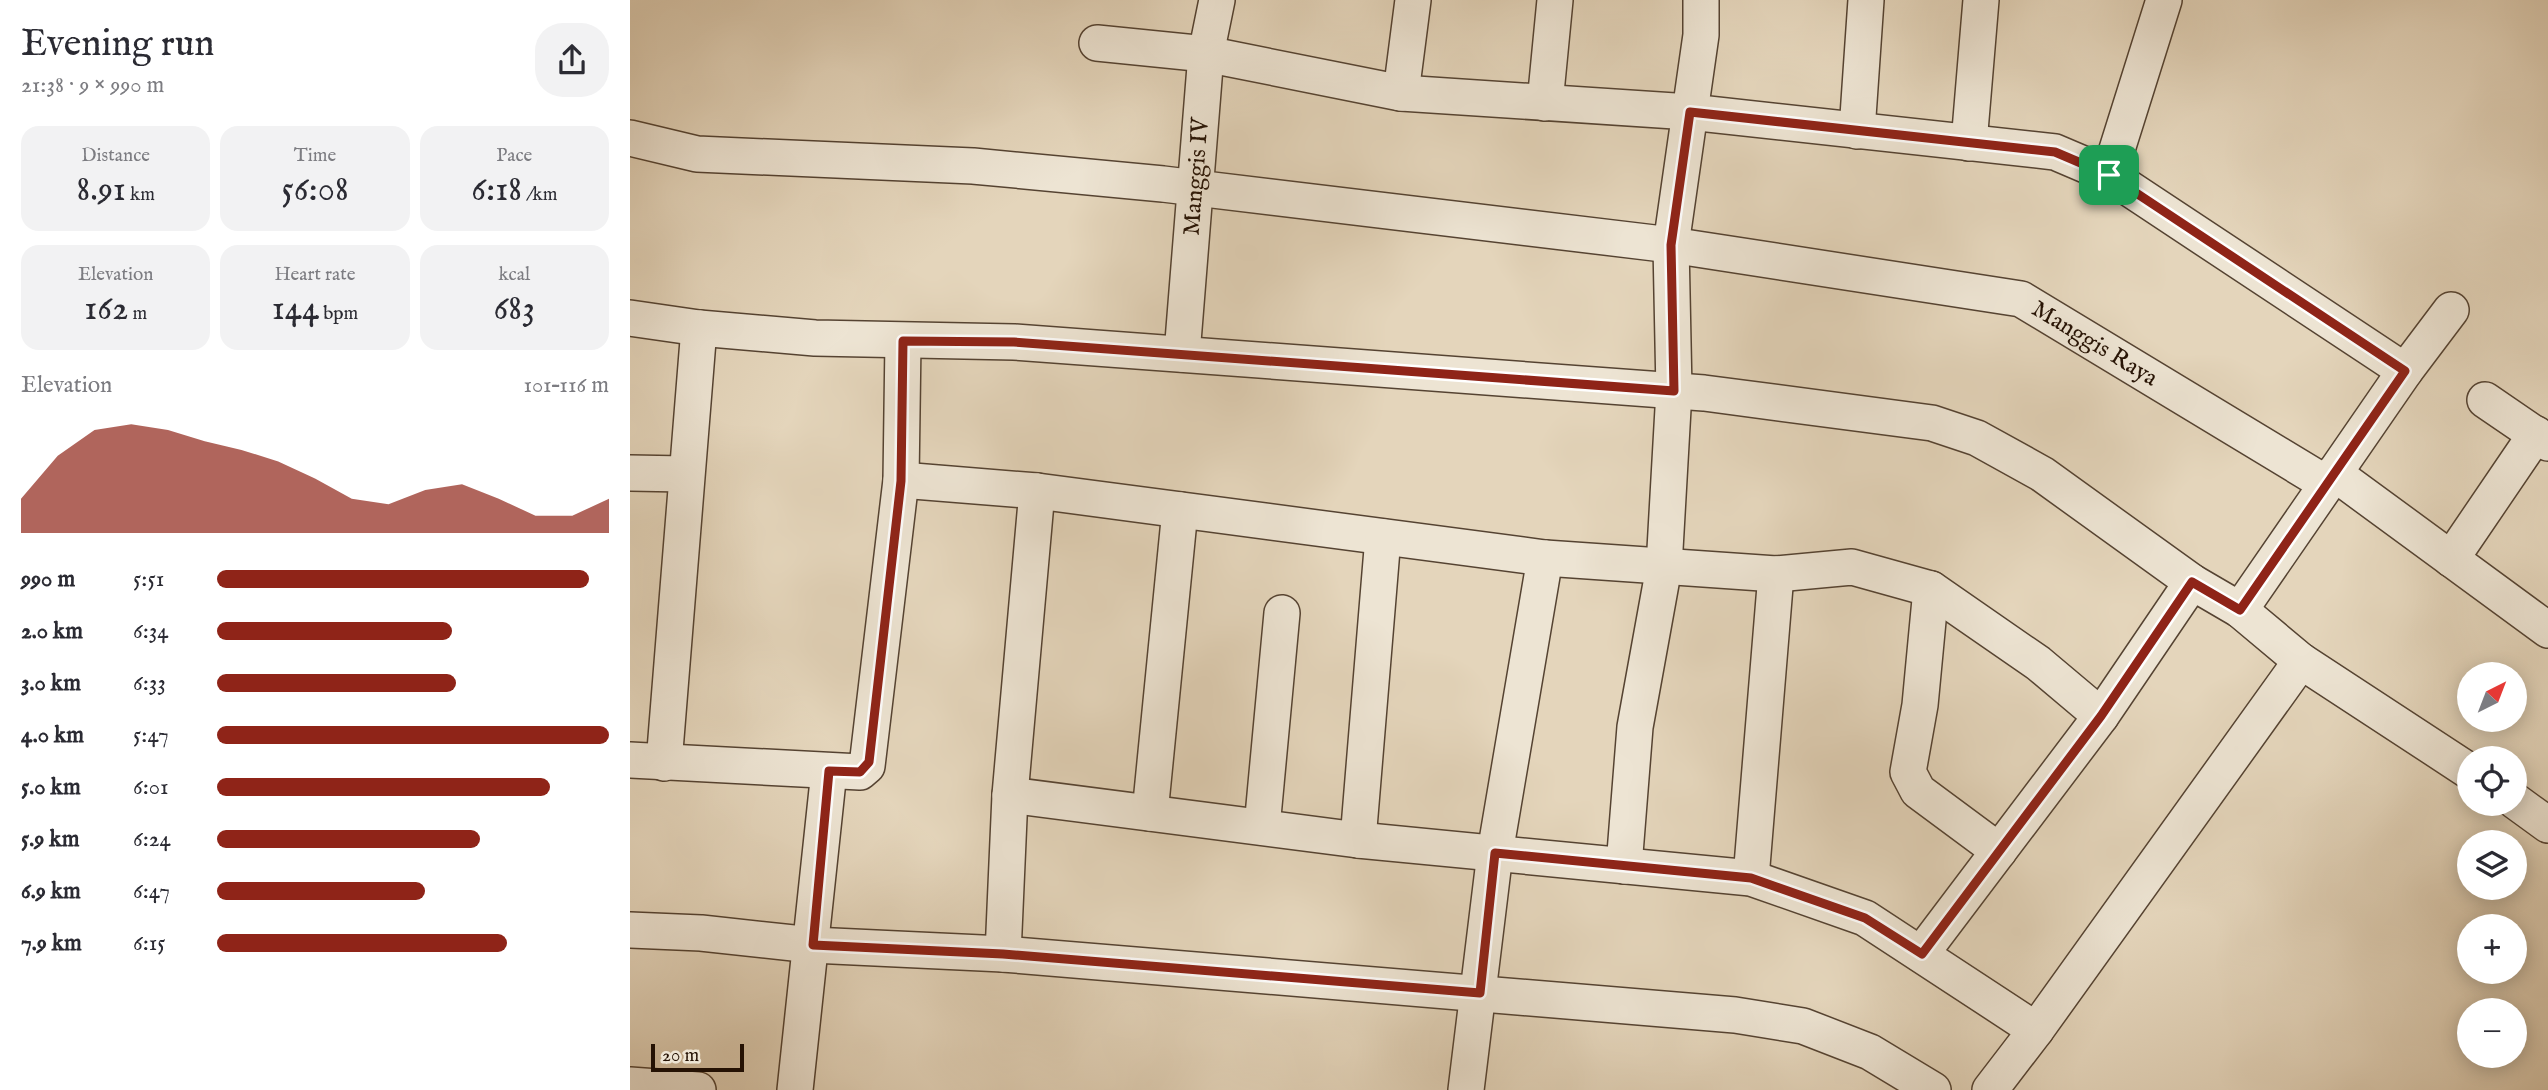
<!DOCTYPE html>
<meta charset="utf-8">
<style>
:root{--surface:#fff;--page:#f2f2f3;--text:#2b2b33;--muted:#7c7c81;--accent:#8f2418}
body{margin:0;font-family:"IM FELL English",serif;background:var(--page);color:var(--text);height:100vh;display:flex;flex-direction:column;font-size:26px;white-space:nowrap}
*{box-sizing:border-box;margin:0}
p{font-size:23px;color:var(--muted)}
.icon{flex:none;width:38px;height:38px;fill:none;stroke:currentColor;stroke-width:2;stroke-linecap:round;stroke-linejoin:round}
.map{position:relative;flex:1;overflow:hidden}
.details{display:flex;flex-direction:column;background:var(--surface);width:630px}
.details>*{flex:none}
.needle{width:46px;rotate:42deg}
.buttons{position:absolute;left:1827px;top:662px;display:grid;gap:14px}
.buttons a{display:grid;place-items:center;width:70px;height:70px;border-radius:50%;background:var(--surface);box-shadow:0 4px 18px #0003;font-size:35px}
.scale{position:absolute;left:21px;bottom:18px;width:93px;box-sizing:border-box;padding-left:7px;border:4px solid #251204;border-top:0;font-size:19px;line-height:24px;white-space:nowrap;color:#251204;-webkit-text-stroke:5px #ede4d3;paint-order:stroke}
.pin{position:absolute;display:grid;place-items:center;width:60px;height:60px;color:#fff;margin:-30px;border-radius:14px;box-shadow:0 4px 10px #0006}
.round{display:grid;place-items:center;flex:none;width:74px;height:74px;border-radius:28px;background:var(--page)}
.headline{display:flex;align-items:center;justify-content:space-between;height:119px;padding:0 21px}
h1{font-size:38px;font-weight:600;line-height:52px}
.stats{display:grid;grid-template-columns:repeat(3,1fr);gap:10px;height:119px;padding:7px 21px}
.stats div{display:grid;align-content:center;border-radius:18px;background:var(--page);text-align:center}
.stats b{font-size:35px;font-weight:600}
.stats small{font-size:19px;font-weight:400}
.stats p{font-size:19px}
.chart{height:196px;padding:14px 21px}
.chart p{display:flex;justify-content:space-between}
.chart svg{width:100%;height:126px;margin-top:7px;fill:var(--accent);opacity:.7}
ul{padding:0 21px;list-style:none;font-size:23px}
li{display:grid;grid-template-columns:112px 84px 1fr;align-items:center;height:52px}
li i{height:18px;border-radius:9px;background:var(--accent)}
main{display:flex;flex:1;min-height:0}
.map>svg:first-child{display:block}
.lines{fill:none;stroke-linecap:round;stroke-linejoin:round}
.minor-casing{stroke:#554332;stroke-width:38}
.minor{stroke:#ede4d3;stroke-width:35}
.route-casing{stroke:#fff;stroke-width:14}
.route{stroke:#8f2418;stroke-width:9}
.labels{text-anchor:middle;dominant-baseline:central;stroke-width:5;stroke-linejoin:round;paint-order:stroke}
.street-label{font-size:24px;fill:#251204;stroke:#ede4d3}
</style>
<main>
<section class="details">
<div class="headline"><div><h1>Evening run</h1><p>21:38 · 9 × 990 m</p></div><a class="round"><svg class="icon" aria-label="share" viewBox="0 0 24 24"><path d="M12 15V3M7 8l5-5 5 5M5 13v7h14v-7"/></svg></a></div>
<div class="stats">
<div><p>Distance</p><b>8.91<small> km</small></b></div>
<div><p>Time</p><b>56:08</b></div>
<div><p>Pace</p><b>6:18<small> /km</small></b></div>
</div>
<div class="stats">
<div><p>Elevation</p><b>162<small> m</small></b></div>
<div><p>Heart rate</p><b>144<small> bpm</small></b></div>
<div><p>kcal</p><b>683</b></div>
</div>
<div class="chart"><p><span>Elevation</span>101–116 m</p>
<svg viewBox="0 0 160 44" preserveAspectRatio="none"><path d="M0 44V32L10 17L20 8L30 6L40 8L50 12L60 15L70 19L80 25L90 32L100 34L110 29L120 27L130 32L140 38L150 38L160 32V44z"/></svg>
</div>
<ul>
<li><b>990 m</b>5:51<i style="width:95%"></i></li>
<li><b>2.0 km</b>6:34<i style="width:60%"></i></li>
<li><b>3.0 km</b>6:33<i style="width:61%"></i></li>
<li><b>4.0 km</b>5:47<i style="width:100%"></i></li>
<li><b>5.0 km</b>6:01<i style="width:85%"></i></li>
<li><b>5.9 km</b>6:24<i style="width:67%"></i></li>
<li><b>6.9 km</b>6:47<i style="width:53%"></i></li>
<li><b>7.9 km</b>6:15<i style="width:74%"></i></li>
</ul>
</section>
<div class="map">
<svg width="1918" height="1090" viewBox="0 0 1918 1090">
<rect width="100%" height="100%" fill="#e4d5bb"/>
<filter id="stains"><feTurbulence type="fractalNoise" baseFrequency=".00286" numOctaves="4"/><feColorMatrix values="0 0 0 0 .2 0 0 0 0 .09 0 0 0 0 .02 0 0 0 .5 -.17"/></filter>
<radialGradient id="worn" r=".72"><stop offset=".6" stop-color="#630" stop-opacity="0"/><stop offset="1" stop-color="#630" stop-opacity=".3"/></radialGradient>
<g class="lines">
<defs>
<g id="minor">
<polyline points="467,43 576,54 771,93 1060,112 1425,152 1479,175 1775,371"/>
<polyline points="771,93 783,0"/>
<polyline points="915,103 925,0"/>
<polyline points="1227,131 1236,0"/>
<path id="s1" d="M0 138 67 154 343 166 533 184 1041 245 1391 299 1697 484"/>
<polyline points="1339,143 1351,0"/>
<polyline points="1479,175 1534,0"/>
<polyline points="0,318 69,328 185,338 384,342 1074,393 1302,423 1347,438 1412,474 1562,582 1610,610 1671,661 1839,771"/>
<path id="s2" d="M552 354 576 54 587 0"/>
<polyline points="1855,400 1918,443"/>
<polyline points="0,473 55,474"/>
<polyline points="1704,473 1918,630"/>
<polyline points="271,480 407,491 915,558 1146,574 1222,567 1301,589 1408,663 1471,716"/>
<polyline points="1821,559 1906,434"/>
<polyline points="1301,589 1290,705 1278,772 1288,791 1369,851"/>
<polyline points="1610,610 1775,371 1821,310"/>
<polyline points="0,760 230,772 237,766 271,480 273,341"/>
<polyline points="34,763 69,328"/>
<polyline points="380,795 728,840 1121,878 1235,918 1406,1030"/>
<polyline points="1885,801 1918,825"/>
<polyline points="520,813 550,510"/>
<polyline points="632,827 652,613"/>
<polyline points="728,840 753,537"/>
<polyline points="994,866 1005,727 1034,567 1044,391 1041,245 1071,35 1071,0"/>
<polyline points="1121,878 1146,574"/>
<polyline points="0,930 71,933 182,945 373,954 1105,1015 1173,1026 1240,1052 1303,1090"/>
<polyline points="373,954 380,795 407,491"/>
<polyline points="1291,954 1471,716 1562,582"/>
<polyline points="0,1085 68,1090"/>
<polyline points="165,1090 199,771"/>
<polyline points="836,1090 865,853 915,558"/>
<polyline points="1360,1090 1406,1030 1671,661"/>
</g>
</defs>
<use href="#minor" class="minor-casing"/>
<use href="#minor" class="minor"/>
</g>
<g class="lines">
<defs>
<polygon id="route" points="1060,112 1425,152 1479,175 1775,371 1610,610 1562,582 1471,716 1292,954 1235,918 1121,878 865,853 850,993 373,954 183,945 199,771 230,772 239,762 271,481 273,341 384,342 1044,391 1041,245"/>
</defs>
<use href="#route" class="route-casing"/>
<use href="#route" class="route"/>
</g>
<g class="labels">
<g class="street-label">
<text stroke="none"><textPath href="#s2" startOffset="178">Manggis IV</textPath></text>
<text stroke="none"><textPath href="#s1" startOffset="1488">Manggis Raya</textPath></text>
</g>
</g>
<rect width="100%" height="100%" filter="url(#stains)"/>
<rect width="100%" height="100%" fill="url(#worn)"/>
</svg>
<div class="buttons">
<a><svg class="needle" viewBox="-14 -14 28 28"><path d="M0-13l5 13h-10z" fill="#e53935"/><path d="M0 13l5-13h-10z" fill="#7c7c81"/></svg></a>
<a><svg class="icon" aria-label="locate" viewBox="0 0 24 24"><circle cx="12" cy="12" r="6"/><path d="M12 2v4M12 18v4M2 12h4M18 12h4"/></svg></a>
<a><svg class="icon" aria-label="layers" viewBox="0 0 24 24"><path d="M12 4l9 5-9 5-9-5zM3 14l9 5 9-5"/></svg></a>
<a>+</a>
<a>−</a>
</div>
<div class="scale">20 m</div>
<div class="pin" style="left:1479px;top:175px;background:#1e9e55"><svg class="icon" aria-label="arrive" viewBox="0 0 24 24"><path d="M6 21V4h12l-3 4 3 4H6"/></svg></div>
</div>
</main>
